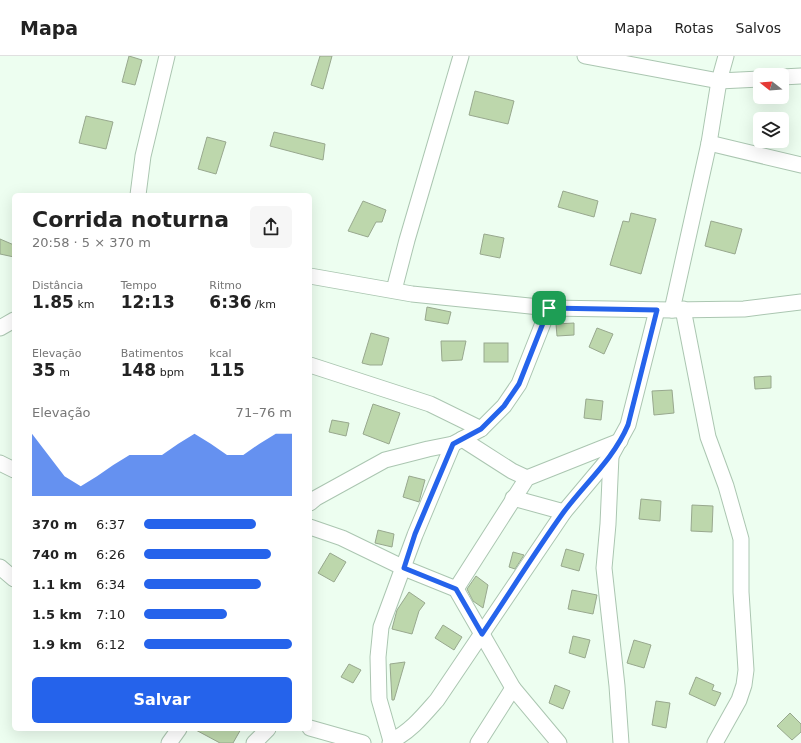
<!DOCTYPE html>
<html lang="pt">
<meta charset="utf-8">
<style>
:root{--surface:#fff;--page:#f6f6f6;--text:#222;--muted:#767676;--line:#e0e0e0;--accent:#2563eb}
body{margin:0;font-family:"DejaVu Sans",sans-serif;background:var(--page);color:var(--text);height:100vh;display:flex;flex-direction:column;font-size:15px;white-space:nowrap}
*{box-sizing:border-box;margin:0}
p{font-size:13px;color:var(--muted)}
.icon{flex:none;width:22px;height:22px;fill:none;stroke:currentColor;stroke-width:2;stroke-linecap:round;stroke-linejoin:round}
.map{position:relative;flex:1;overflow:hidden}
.drawer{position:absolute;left:12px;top:137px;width:300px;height:538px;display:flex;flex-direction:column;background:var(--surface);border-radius:6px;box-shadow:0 4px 16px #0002}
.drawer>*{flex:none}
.needle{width:26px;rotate:287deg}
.tools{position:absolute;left:753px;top:12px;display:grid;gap:8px}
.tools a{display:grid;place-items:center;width:36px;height:36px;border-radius:6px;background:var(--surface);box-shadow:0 4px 16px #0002;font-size:20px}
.pin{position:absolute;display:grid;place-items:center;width:34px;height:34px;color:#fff;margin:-17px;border-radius:8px;box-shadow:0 2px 6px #0006}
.round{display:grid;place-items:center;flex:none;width:42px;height:42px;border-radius:6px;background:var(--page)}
.overview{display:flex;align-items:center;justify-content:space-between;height:68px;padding:0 20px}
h1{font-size:22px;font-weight:700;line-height:30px}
.stats{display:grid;grid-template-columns:repeat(3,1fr);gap:6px;height:68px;padding:4px 20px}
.stats div{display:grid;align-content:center}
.stats b{font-size:17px;font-weight:700}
.stats small{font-size:11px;font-weight:400}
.stats p{font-size:11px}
.chart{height:112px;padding:8px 20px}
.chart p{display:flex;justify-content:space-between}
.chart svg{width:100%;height:72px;margin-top:4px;fill:var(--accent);opacity:.7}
.primary-button{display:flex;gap:8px;margin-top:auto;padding:8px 20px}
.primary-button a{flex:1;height:46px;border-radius:6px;background:var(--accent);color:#fff;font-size:16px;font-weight:700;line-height:46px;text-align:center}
ul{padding:0 20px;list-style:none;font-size:13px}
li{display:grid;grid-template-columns:64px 48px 1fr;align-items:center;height:30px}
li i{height:10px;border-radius:5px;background:var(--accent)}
header{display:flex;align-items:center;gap:24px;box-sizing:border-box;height:56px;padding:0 20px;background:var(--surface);border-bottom:1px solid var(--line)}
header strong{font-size:19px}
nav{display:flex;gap:22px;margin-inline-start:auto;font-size:14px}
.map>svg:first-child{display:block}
.building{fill:#bdd7ac;stroke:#98a88e}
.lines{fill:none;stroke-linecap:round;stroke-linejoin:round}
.minor-casing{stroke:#abc6b1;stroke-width:17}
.minor{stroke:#fff;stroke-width:15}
.route-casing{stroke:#fff;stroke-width:8}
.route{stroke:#2563eb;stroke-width:5}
</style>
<header>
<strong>Mapa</strong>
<nav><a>Mapa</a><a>Rotas</a><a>Salvos</a></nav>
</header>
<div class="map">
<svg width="801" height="687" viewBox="0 0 801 687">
<rect width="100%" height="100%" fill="#edfef0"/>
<g class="building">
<polygon points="129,0 142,4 135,29 122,26"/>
<polygon points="320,0 332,0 323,33 311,29"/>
<polygon points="475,35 514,45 508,68 469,59"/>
<polygon points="86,60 113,66 106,93 79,87"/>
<polygon points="274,76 325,88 323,104 270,90"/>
<polygon points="207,81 226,86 216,118 198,113"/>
<polygon points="563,135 598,145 594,161 558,151"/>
<polygon points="363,145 386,154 382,166 376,166 368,181 348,175"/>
<polygon points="631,157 656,163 641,218 610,209 623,165 629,166"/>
<polygon points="711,165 742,173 735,198 705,190"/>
<polygon points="484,178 504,182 500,202 480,198"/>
<polygon points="0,183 14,189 14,201 0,198"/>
<polygon points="427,251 451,256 448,268 425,264"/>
<polygon points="574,267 574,279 557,280 556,268"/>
<polygon points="597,272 613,278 604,298 589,291"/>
<polygon points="371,277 389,282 382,309 370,309 362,307"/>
<polygon points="441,285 466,285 462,304 442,305"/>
<rect x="484" y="287" width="24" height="19"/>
<polygon points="771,320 771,332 755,333 754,321"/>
<polygon points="672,334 674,357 654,359 652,335"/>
<polygon points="586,343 603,345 601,364 584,362"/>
<polygon points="373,348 400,357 389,388 363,378"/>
<polygon points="332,364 349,367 346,380 329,376"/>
<polygon points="409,420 425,424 419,446 403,441"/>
<polygon points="641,443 661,445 660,465 639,463"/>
<polygon points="692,449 713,450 712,476 691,475"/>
<polygon points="378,474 394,478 392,491 375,487"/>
<polygon points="566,493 584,498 579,515 561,510"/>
<polygon points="513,496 524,499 515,513 509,511"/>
<polygon points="330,497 346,506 334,526 318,517"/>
<polygon points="476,520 488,529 483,552 473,545 467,533"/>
<polygon points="572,534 597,539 593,558 568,553"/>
<polygon points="409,536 425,547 419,555 412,578 392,573 397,554"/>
<polygon points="443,569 462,581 454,594 435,582"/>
<polygon points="573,580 590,584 585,602 569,597"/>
<polygon points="634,584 651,589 644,612 627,607"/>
<polygon points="405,606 394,644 392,644 390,608"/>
<polygon points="349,608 361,614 353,627 341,621"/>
<polygon points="696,621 714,629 712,634 721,637 715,650 689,638"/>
<polygon points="555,629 570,635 563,653 549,647"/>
<polygon points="656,645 670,647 666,672 652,669"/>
<polygon points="790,657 801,668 801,676 792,684 777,670"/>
<polygon points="194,673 241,673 233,687 220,687"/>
</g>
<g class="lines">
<defs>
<g id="minor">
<polyline points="585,0 719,25 760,23"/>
<polyline points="782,21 801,20"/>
<polyline points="709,87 801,109"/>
<polyline points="138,139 143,100 167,0"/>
<polyline points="310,220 412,238 549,252 672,254 744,253 801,246"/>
<polyline points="394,234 407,184 461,0"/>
<polyline points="683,253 708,381 726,430 741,483 741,536 746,614 744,629 739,644 715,687"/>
<polyline points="672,254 709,87 719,25 726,0"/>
<polyline points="0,272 14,264"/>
<polyline points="310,309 430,348 481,373"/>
<polyline points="462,383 512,415 527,422"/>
<polyline points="611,400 608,468 604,512 617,630 621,687"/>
<polyline points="0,407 14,414"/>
<polyline points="513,442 564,456"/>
<polyline points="310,447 316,442 385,404 428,393 453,388 481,373 504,350 519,328 549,252"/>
<polyline points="310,471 342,482 404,512 456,533 513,632 559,687"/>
<polyline points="0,511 14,523"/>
<polyline points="456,533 527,422 620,385"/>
<polyline points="310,672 363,687"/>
<path d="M391 685C410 676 423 660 437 644L564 456 611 400 628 369 657 254"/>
<polyline points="169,687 179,673"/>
<polyline points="254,687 268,673"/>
<polyline points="390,687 391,685 379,643 378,601 381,571 415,479 453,388"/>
<polyline points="478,687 513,632"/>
</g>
</defs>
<use href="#minor" class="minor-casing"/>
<use href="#minor" class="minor"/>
</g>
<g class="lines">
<defs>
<path id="route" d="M549 252 657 254 628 369C613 404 585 427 563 457 535 496 509 538 482 578L456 533 404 512 415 478 453 388 481 373 504 350 519 328Z"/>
</defs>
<use href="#route" class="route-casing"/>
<use href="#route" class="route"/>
</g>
</svg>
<div class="tools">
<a><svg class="needle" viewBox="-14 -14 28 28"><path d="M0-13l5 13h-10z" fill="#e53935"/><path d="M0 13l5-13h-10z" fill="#767676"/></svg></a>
<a><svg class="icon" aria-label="layers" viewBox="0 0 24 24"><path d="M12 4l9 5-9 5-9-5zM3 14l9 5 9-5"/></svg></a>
</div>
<div class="pin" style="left:549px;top:252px;background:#1e9e55"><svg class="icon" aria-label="arrive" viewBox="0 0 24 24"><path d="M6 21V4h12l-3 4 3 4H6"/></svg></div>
<section class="drawer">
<div class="overview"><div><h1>Corrida noturna</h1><p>20:58 · 5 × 370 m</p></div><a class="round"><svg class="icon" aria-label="share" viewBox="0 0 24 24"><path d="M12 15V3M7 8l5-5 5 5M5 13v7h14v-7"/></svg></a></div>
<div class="stats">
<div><p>Distância</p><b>1.85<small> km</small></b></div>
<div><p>Tempo</p><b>12:13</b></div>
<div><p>Ritmo</p><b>6:36<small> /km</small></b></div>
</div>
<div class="stats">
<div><p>Elevação</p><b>35<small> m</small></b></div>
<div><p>Batimentos</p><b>148<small> bpm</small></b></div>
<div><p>kcal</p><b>115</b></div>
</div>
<div class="chart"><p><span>Elevação</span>71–76 m</p>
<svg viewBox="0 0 160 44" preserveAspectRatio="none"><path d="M0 44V6L10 19L20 32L30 38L40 32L50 25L60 19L70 19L80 19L90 12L100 6L110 12L120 19L130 19L140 12L150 6L160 6V44z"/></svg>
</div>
<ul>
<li><b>370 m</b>6:37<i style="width:76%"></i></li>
<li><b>740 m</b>6:26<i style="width:86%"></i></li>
<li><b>1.1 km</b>6:34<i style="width:79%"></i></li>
<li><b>1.5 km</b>7:10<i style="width:56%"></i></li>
<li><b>1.9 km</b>6:12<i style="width:100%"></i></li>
</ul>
<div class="primary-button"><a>Salvar</a></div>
</section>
</div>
